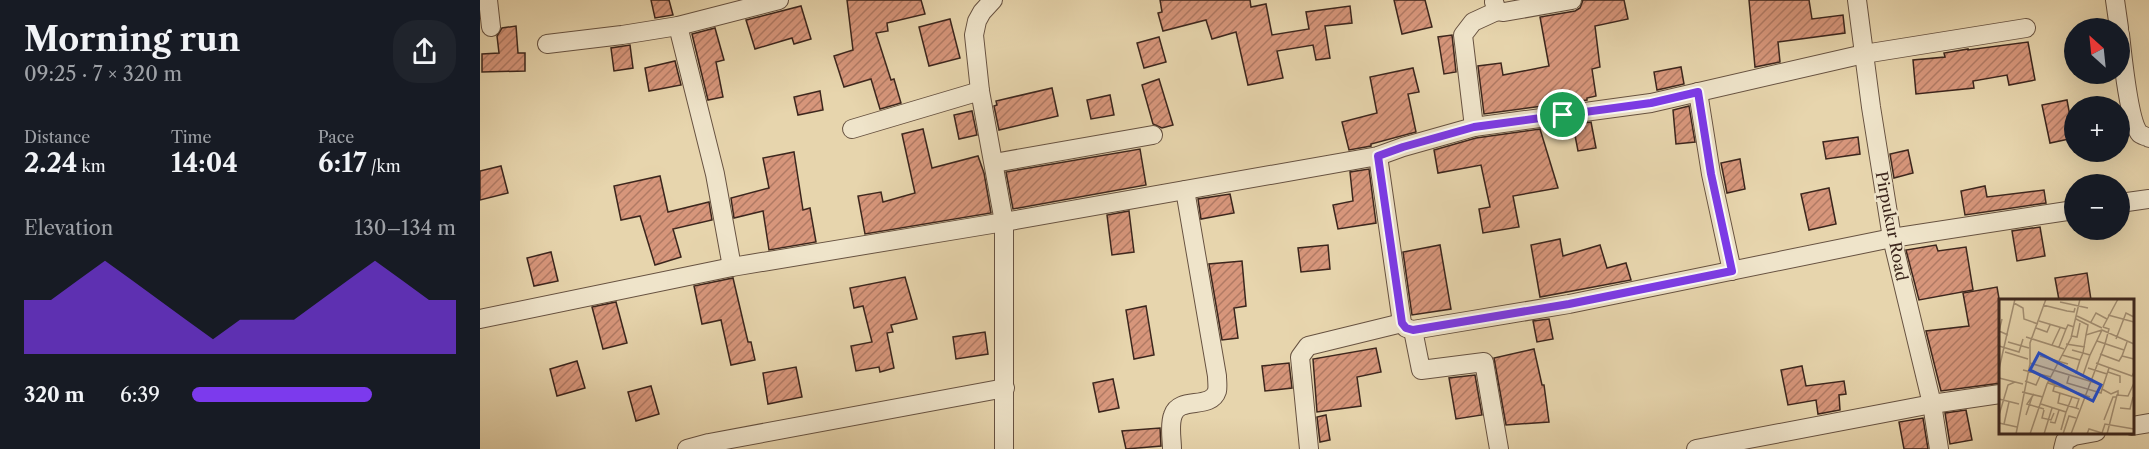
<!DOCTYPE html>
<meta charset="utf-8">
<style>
:root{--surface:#171b24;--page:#20242c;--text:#f1f3f6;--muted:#9ea1a6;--accent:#7c3aed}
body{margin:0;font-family:"Libre Caslon Text",serif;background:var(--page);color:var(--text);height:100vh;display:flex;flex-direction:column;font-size:22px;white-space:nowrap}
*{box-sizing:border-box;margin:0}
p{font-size:20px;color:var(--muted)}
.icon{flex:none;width:33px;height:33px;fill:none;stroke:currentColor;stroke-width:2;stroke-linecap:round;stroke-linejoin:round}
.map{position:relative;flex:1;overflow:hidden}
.drawer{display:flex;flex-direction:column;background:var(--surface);width:480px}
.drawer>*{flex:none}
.needle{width:39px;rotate:333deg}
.controls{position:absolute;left:1584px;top:18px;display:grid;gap:12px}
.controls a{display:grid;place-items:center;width:66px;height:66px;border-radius:50%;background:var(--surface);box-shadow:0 6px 24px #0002;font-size:30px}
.pin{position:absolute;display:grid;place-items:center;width:51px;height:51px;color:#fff;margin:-26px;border:3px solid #fff;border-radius:50%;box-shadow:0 2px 6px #0007}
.round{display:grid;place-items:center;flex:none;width:63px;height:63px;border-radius:24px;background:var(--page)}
.head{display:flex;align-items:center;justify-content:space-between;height:102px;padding:0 24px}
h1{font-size:33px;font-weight:800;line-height:45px}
.metrics{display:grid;grid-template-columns:repeat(3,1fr);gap:9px;height:102px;padding:6px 24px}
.metrics div{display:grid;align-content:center}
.metrics b{font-size:26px;font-weight:800}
.metrics small{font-size:16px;font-weight:400}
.metrics p{font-size:16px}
.chart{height:168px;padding:12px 24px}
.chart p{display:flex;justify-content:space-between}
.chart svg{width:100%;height:108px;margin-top:6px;fill:var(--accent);opacity:.7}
ul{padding:0 24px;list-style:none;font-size:20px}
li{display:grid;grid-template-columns:96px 72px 1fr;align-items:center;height:45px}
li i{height:15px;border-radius:8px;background:var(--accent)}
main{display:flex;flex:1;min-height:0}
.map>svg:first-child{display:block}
.building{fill:url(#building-hatch);stroke:#3c261d;stroke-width:1.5}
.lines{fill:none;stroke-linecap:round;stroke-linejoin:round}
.street-casing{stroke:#675241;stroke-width:20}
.street{stroke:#efe4ca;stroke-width:18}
.route-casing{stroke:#fff;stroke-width:12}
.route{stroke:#7c3aed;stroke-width:8}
.labels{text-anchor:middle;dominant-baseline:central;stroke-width:4.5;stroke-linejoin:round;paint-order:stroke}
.street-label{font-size:16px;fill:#3c261d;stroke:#efe4ca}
.inset-road{fill:none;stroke:#a38f73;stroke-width:1.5}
.view{fill:#1d4ed8;fill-opacity:0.15;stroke:#1d4ed8;stroke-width:3}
.inset-edge{fill:none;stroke:#3c261d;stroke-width:3}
</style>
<main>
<section class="drawer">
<div class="head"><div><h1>Morning run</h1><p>09:25 · 7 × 320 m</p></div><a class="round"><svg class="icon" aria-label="share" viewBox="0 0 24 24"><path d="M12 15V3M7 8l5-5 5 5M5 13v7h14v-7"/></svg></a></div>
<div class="metrics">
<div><p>Distance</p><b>2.24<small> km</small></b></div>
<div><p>Time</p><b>14:04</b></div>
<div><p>Pace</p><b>6:17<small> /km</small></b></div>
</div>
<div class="chart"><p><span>Elevation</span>130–134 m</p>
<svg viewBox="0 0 160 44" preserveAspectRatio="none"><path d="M0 44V22L10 22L20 14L30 6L40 14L50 22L60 30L70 38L80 30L90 30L100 30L110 22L120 14L130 6L140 14L150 22L160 22V44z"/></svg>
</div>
<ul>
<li><b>320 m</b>6:39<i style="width:68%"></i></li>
</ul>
</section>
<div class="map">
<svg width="1669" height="449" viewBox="0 0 1669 449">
<defs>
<pattern id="building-hatch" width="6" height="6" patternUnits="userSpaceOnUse" patternTransform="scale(1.5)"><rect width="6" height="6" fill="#d7967b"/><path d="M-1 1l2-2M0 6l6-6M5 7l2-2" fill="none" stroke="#b07a64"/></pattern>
</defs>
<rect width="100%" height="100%" fill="#e7d5ad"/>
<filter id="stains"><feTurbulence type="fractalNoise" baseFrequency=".00333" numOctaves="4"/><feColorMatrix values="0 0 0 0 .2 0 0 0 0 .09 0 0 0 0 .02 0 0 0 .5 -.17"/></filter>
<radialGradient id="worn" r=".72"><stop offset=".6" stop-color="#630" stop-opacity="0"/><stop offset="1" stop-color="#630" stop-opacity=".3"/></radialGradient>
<g class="building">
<polygon points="171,0 189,0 193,15 175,18"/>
<polygon points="367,0 441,0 445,14 407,23 408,31 396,33 411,80 414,79 421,103 400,109 391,79 364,87 354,56 373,50"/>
<polygon points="680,0 770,0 771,7 786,4 792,35 829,29 826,12 870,6 872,23 845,26 850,58 836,60 833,45 797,51 803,78 768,85 756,32 732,39 726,20 683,31 678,13 682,12"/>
<polygon points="914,0 945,0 952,27 922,34"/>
<polygon points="1103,0 1144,0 1148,19 1115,26 1120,67 1112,69 1116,96 1107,98 1107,100 1004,114 998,66 1021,63 1023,75 1069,66 1060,17 1095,11 1100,8"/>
<polygon points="1269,0 1329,0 1332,19 1363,15 1365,33 1298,42 1300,62 1275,67"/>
<polygon points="321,6 331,39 314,44 312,38 275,49 266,20"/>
<polygon points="470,19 480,58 449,66 439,27"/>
<polygon points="36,26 38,53 45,53 45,71 2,72 2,54 19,53 17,36 22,28"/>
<polygon points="235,28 244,60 236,62 243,97 228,100 212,34"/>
<polygon points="972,35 976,72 964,74 958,37"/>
<polygon points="679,37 686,62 664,68 657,43"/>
<polygon points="1548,42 1555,80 1529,85 1527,75 1493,81 1494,88 1436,94 1433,60 1465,57 1464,53 1488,49 1488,50"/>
<polygon points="150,45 153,68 134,71 131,48"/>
<polygon points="195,61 201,85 169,91 165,68"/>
<polygon points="1201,67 1204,84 1177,90 1174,72"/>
<polygon points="933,68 939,92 928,94 936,132 891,144 891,146 869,150 862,122 897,113 890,77"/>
<polygon points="679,79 693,125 682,128 673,124 662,85"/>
<polygon points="572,88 578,116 519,130 514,106 517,105 516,101"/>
<polygon points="340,91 343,110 318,115 314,97"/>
<polygon points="630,95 634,115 611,119 607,100"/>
<polygon points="1587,100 1594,138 1570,143 1562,105"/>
<polygon points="1209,106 1215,142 1196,144 1193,110"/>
<polygon points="492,111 497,135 479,139 474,115"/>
<polygon points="1111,122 1116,148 1098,151 1093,125"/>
<polygon points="443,129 452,168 498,156 504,173 511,213 385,234 378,196 401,192 403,202 435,193 422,134"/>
<polygon points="1060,129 1078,188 1033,196 1039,227 1003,233 999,209 1010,207 1001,165 958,173 954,150 996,138"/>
<polygon points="1378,137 1380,154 1346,159 1343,142"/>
<polygon points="660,149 666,185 533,209 526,172"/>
<polygon points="1428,150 1433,173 1414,178 1410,154"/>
<polygon points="314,152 323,210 330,208 336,242 289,250 283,211 254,218 251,198 289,188 283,158"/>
<polygon points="1260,159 1265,189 1247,193 1241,163"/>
<polygon points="21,166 28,193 0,200 0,171"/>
<polygon points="889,169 896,223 858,229 853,205 873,201 870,172"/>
<polygon points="180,176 188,212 229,202 232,220 193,229 201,257 175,265 160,216 141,220 134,186"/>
<polygon points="1505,186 1507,197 1564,190 1566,203 1485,215 1481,191"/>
<polygon points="1349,188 1356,224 1329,230 1321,194"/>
<polygon points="750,194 754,213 721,219 718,199"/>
<polygon points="649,211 654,252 632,255 627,215"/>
<polygon points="1560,227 1565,256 1537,261 1532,231"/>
<polygon points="1080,239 1083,256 1120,245 1127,268 1146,263 1151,280 1060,297 1051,245"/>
<polygon points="848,245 850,269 821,272 818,248"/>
<polygon points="960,245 971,309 932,315 923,252"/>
<polygon points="1456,245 1458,251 1486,247 1493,290 1439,300 1426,250"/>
<polygon points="71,252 78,281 54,286 47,258"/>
<polygon points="762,261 766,306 754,308 758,338 742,340 729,264"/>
<polygon points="1607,273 1611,300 1579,300 1575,278"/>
<polygon points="425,277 437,319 411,325 413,332 407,333 414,368 400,372 399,367 376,371 371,346 392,342 383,306 374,308 370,288"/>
<polygon points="253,278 268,342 271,342 275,360 251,365 241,320 222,324 214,286"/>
<polygon points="1517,287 1521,310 1521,383 1461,391 1446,331 1489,326 1483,293"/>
<polygon points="136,302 147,343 123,349 112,307"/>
<polygon points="666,306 674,355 654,359 646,310"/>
<polygon points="1069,319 1073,339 1057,342 1053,321"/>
<polygon points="505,332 508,354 476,359 473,337"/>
<polygon points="896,348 901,372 877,377 881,406 837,412 833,359"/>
<polygon points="1054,349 1062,385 1064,385 1069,422 1026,425 1014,358"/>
<polygon points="97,361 105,388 77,396 70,369"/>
<polygon points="809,363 812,388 785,391 782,366"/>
<polygon points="1322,366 1326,386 1364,381 1366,394 1359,395 1360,410 1338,414 1336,400 1308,405 1301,370"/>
<polygon points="316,367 322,397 288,404 283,373"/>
<polygon points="995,375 1002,415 976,419 969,378"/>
<polygon points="633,379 639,408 619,412 613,383"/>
<polygon points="171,386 179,414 156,421 148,392"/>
<polygon points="1486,410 1492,440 1470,444 1465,413"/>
<polygon points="846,415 850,440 840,442 837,417"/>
<polygon points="1443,418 1448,449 1424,449 1419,422"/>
<polygon points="680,428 681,446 646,449 642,431"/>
</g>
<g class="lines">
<defs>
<g id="street">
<polyline points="8,0 11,27"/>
<polyline points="513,0 502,12 497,21 494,35 500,91 524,222 524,449"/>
<polyline points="1377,0 1391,107 1412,238 1452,404 1459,449"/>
<polyline points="1635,0 1639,28"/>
<polyline points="1014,2 1017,11 1024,12 1092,0"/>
<polyline points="198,26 235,174 252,267"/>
<path d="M1640 34C1642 52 1649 123 1660 134 1661 135 1668 137 1669 138"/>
<polyline points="67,44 142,35 198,26 299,0"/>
<polyline points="1218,92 1231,174 1252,271"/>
<polyline points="994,127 983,35 993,22 1017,11"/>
<polyline points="372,129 500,91"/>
<polyline points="898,156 922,323 926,328 933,330 1089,304 1412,238 1594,210"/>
<polyline points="514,163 673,135"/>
<polyline points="1640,203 1669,199"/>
<polyline points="0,319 252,267 524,222 898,156 923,147 994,127 1171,103 1384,54 1546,28"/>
<polyline points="933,330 941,370 1004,362 1019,449"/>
<polyline points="1652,426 1669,423"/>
<polyline points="207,449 229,443 525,388"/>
<path d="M692 449C692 439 689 425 693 415 699 396 731 410 737 391 738 387 737 380 737 376L705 190"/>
<polyline points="829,449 820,357 828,346 922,323"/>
<polyline points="1216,449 1452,404 1520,394"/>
<polyline points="1583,449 1585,441 1594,436 1616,432"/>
</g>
</defs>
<use href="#street" class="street-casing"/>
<use href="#street" class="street"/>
</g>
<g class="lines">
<defs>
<polygon id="route" points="1218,92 1231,174 1252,271 1089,304 933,330 926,328 922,323 898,156 923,147 994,127 1171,103"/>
</defs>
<use href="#route" class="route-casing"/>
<use href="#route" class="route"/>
</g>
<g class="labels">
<g class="street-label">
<text transform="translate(1412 226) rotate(79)">Pirpukur Road</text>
</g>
</g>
<g transform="translate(1519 299)">
<rect width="135" height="135" fill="#e7d5ad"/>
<path class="inset-road" d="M61 3 89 9M15 4 24 9 25 20 39 25M44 6 68 12 75 13 76 9M109 16 135 23M78 17 103 29M3 20 0 32 9 36M77 20 89 26 87 36 103 31M40 22 67 30 69 26 75 28M92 23 97 14 108 20M104 28 119 0M37 29 48 33 51 26M87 36 84 54 91 56 103 31 135 45M73 37 78 38 81 24M27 38 65 50M117 40 127 14 135 18M98 42 125 51M9 43 30 49M128 43 123 57 135 60M67 45 86 48M53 46 61 29M0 47 20 53 24 40M60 48 67 30M6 53 29 60M101 55 120 62 123 57M63 56 81 61 84 54 73 51M41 57 69 65M81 61 77 74 84 76 91 56M31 64 97 84M97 64 133 77 135 73M89 69 108 75M0 70 16 0M24 71 52 78M109 73 121 77V84M70 77 68 84 102 94 103 90 112 95 119 92V96M0 79 24 85M26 82 37 86 42 75M50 82 56 85 54 92 80 100 77 109 80 110M49 84 91 98M103 90 110 69M23 93 44 98M61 94 59 104 77 109M35 95 28 105 45 110M0 100 20 105M42 105 67 113 73 98M121 109 131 110 134 98M45 111 43 119 52 121 55 114M0 116 9 86 16 83M27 116 33 98M105 121 114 98H118M51 123 56 124 60 111M0 124 18 128M5 125 10 103M62 131 67 113M103 134 106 125 135 130M17 135 31 65V44L47 0M31 135 48 85 72 39 81 0M45 135 53 109M64 135 70 117 77 119M72 135 106 45 110 30 104 28M88 135 90 130 103 134M108 135 118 96 129 97 135 84"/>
<path class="view" d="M40 54 102 86 94 102 31 71Z"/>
<rect width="135" height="135" class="inset-edge"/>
</g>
<rect width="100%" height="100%" filter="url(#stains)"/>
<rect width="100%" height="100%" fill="url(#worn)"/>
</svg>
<div class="controls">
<a><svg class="needle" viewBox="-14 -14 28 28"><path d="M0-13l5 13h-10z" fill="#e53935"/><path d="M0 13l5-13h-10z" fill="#9ea1a6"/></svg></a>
<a>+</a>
<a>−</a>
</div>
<div class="pin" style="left:1083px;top:115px;background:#1e9e55"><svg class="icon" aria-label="arrive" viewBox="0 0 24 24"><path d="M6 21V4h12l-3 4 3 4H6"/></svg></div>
</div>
</main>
